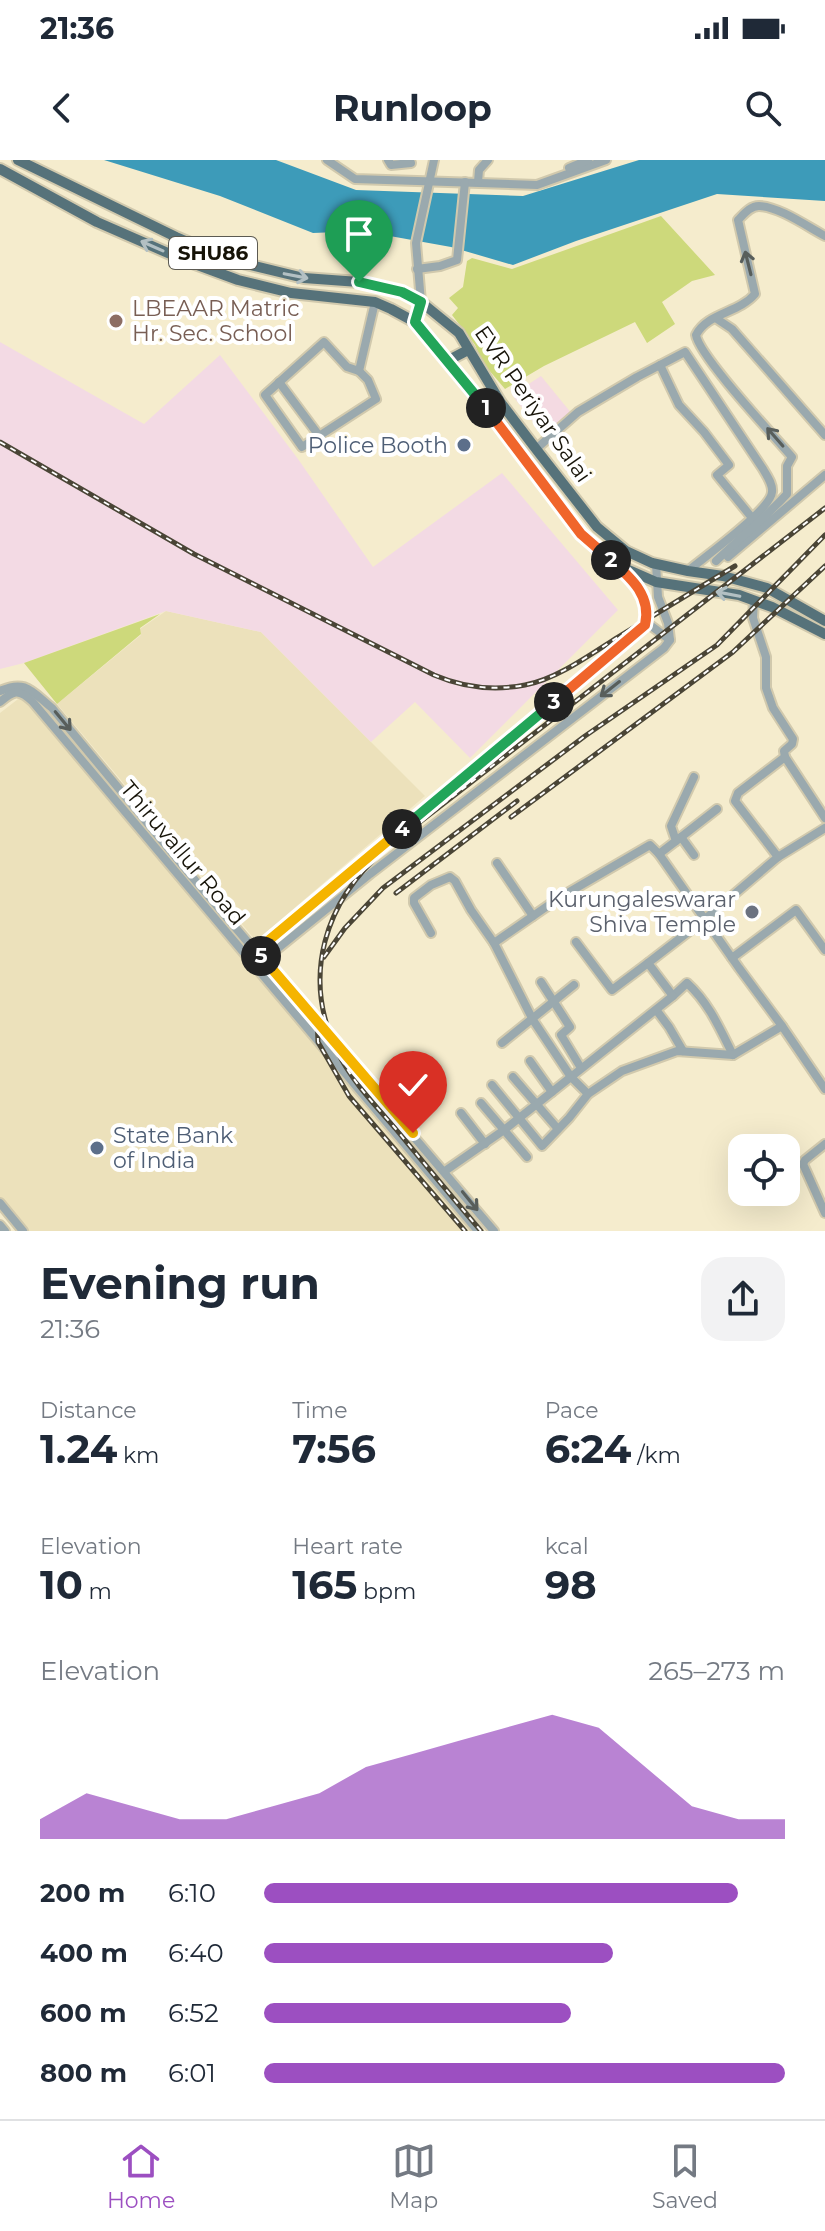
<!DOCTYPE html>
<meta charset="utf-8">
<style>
:root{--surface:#fff;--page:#f2f2f3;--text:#1f2937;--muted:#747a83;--line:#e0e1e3;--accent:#9c4fc1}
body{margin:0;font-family:Montserrat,sans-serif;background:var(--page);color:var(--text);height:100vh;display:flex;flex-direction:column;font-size:30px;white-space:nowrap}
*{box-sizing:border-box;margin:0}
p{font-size:26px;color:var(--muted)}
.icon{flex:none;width:44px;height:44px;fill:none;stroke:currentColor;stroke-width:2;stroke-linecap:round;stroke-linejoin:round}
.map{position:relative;height:1071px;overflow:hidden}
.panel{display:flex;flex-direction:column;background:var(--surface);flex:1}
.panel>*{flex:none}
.buttons{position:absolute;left:728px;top:974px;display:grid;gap:16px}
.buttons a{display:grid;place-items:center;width:72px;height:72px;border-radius:16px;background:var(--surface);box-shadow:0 8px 32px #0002;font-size:40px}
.pin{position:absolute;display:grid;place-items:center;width:68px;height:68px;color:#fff;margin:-82px -34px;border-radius:50% 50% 50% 0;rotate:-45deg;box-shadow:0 0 8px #0007}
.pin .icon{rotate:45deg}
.km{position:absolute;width:40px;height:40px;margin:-20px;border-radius:50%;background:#222;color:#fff;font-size:22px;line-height:40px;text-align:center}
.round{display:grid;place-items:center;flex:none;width:84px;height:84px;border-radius:24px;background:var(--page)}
.overview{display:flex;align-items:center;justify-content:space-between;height:136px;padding:0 40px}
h1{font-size:44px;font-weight:700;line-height:60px}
.metrics{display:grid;grid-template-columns:repeat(3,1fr);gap:12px;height:136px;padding:8px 40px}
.metrics div{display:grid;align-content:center}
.metrics b{font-size:40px;font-weight:700}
.metrics small{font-size:22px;font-weight:400}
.metrics p{font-size:22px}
.chart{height:224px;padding:16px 40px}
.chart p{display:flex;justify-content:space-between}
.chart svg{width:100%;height:144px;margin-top:8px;fill:var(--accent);opacity:.7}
ul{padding:0 40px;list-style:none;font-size:26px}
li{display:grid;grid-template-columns:128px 96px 1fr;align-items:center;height:60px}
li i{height:20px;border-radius:10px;background:var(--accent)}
.status{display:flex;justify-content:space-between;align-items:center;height:56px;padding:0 40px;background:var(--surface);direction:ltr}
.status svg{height:22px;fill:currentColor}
header{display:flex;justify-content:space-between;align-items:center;height:104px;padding:0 40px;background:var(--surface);font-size:36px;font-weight:700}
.tab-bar{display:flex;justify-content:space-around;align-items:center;height:112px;border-top:2px solid var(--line);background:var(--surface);font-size:22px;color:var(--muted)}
.tab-bar a{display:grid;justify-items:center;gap:4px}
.tab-bar .on{color:var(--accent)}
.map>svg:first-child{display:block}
.built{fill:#ece1bb}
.industrial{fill:#f3dae4}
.education{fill:#f4dae2}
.green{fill:#cdd97b}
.water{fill:#3d9bb9}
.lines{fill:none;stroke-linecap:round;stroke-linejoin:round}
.minor-casing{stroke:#d1c9ad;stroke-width:12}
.major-casing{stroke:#d1c9ad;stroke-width:14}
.minor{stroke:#9aa9ae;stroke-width:8}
.major{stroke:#56727a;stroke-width:10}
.rail-casing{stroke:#4a4536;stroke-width:5}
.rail{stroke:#fff;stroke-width:2;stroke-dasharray:6;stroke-linecap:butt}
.oneway{stroke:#b3c0c3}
.oneway2{stroke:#585e5b}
.split-1-casing{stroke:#fff;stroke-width:16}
.split-2-casing{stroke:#fff;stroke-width:16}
.split-3-casing{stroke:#fff;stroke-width:16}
.split-4-casing{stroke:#fff;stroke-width:16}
.split-5-casing{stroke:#fff;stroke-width:16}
.split-6-casing{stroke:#fff;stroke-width:16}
.split-1{stroke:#22a559;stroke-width:10}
.split-2{stroke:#f0652b;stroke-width:10}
.split-3{stroke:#f0652b;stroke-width:10}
.split-4{stroke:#22a559;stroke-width:10}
.split-5{stroke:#f5b400;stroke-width:10}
.split-6{stroke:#f5b400;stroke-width:10}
.education-dot{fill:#8d6e63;stroke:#fff;stroke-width:3}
.service-dot{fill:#5c6f8a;stroke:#fff;stroke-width:3}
.worship-dot{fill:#6b7280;stroke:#fff;stroke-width:3}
.labels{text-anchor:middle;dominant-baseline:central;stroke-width:8;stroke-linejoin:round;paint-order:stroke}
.shield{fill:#fff;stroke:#5c5a52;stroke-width:2}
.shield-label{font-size:20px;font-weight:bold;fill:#161308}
.education-label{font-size:22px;fill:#785e54;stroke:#fff;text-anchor:start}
.street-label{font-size:22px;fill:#161308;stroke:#fff}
.service-label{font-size:22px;fill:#4e5e75;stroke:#fff;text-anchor:end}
.worship-label{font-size:22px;fill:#5b616d;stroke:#fff;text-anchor:end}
</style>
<div class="status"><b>21:36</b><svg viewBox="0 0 49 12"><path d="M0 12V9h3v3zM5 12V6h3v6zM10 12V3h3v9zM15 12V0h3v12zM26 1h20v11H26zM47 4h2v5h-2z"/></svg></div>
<header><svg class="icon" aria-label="back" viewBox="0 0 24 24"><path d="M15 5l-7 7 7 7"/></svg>Runloop<svg class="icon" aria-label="search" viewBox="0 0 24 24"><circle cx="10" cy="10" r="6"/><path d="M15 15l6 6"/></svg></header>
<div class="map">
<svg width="825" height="1071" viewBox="0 0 825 1071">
<rect width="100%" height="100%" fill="#f5eccd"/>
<g class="built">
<polygon points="166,451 261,472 425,636 256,781 57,544 141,475 140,469"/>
<polygon points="22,536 351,927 475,1071 26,1071 0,1040 0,553"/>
</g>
<polygon class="industrial" points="0,182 144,264 220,195 298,299 373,407 502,313 618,450 470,598 415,542 371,582 261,472 166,451 24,503 0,509"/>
<polygon class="education" points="541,216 572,254 544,276 512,235"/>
<g class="green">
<polygon points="661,56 715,115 692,121 662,142 675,164 647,183 635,162 544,206 505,229 482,202 475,185 452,155 458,148 449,138 463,127 467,101 472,98 512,109"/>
<polygon points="160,454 140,468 141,474 57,544 24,503"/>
</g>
<polygon class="water" points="104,0 276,0 356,30 523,36 639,0 825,0 825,41 717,34 576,81 513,105 451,87 362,71 313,73 220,36"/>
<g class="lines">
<defs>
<g id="minor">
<polyline points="327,0 355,19 537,25 606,0"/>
<polyline points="388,0 391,5 411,3"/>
<polyline points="569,8 588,0"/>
<polyline points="478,22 479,10 488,0"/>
<polyline points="417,109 440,106 457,100 465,22"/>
<polyline points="717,159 732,169 825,275"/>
<polyline points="415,162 421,142 416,83 434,0"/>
<polygon points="324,182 347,207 359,211 368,220 376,239 302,287 265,235"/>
<polyline points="660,205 679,245 704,272 729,305 717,315 753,359"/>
<polyline points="359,211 375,142"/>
<polyline points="279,222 320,277"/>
<path d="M536 289 578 252 637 217 685 192 763 309C767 316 773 324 772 332 771 350 704 397 688 411"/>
<polyline points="728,397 825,315"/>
<path d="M716 401C740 378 765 358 787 334V306L792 297C773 275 699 196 696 175 707 153 739 153 755 134L738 60C744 54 750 46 759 46 778 46 808 67 825 76"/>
<polyline points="754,441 753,458 766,497 766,528 773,548 793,579 792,584 784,591 785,597 738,633 735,641 778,697"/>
<polyline points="646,462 670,480"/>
<path d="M0 531C26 519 32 532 52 548L188 712 494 1071"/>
<path d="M0 542C13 531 18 528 32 541L478 1071"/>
<polyline points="785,597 825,658"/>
<polyline points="681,677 694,695"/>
<polyline points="676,681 717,649"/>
<polyline points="659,694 676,681 671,666 694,617"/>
<polyline points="497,703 533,756"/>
<polyline points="431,773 414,743 414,738 431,725 450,717 455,721 471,750 494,783 533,860 571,917 588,934"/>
<polyline points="576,782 612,830 648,803"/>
<path d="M253 792 645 465C651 437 636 426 619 407"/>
<polyline points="732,798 796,750 825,790"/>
<polyline points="261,802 370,714 664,488 670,480 668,463 658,437 656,404"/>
<polyline points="541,822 570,867 561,875 581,908"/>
<polyline points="657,851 669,867 683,891"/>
<polyline points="782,866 825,929"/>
<polyline points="502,883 574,825"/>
<path d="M733 895C720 869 709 843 687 823L673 836 648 803 705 759 778 697 825 668"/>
<polyline points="530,901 552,932"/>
<polyline points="513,917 558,969"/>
<polyline points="492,925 542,986 569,958 588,934 622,911 677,891 733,895 782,866 739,808 659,694 650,685 559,738 494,783"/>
<polyline points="481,943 527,997"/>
<polyline points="461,953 485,984"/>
<polyline points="825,984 805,1000 803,1004 825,1053"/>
<polyline points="445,1011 504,970 673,836"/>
<polyline points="0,1043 23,1071"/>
<polyline points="0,1065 5,1071"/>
</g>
<g id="major">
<polyline points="18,0 176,77 230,100 304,118 359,122 383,127 402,132 421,142 459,173 501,243 536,289 597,367 626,391 652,403 688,411 723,416 767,428 825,461"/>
<polyline points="0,9 97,62 184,100 238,120 291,133 375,142 391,149 415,162 505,273 581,374 615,404 656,422 739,435 772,447 825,474"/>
<polyline points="447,201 468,190"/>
</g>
</defs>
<use href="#minor" class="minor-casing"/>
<use href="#major" class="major-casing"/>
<use href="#minor" class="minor"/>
<use href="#major" class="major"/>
<defs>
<g id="rail">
<path d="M0 282 194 394 434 515C462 527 494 531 525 525 557 519 591 494 618 477 657 453 696 430 735 406"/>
<polyline points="511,657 733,492 825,406"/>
<polyline points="396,733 517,641"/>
<polyline points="324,797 345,768 383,728 585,576 717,485 825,375"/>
<polyline points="317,854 318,882 349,936 465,1071"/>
<path d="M481 1071C452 1037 424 1003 395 968 374 944 351 920 337 891 301 816 325 741 385 689L825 348"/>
</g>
</defs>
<use href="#rail" class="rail-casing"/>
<use href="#rail" class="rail"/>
</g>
<defs><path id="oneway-shaft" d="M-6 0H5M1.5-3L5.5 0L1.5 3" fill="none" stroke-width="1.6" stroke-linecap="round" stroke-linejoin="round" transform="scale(2)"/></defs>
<g class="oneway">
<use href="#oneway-shaft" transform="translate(152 86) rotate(-156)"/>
<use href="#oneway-shaft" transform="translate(296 116) rotate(11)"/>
<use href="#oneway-shaft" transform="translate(728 434) rotate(-169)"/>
</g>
<g class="oneway2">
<use href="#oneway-shaft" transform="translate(748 103) rotate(-104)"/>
<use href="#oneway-shaft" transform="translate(775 277) rotate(-131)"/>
<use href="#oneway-shaft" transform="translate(610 529) rotate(142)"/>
<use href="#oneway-shaft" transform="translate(63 561) rotate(50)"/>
<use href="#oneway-shaft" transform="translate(470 1041) rotate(51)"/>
</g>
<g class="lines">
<defs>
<polyline id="split-1" points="359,122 402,132 421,142 415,162 486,248"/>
<polyline id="split-2" points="486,248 581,374 611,400"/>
<path id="split-3" d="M554 542 645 465C652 436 631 418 611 400"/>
<polyline id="split-4" points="402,669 554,542"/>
<polyline id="split-5" points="261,796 256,791 402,669"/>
<polyline id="split-6" points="261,796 413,973"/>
</defs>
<use href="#split-1" class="split-1-casing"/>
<use href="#split-2" class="split-2-casing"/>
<use href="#split-3" class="split-3-casing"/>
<use href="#split-4" class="split-4-casing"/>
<use href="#split-5" class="split-5-casing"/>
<use href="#split-6" class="split-6-casing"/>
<use href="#split-1" class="split-1"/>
<use href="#split-2" class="split-2"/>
<use href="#split-3" class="split-3"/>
<use href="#split-4" class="split-4"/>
<use href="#split-5" class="split-5"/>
<use href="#split-6" class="split-6"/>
</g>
<circle class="education-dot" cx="116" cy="161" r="8"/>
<g class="service-dot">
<circle cx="464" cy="285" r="8"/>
<circle cx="97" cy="988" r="8"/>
</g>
<circle class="worship-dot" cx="752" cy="752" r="8"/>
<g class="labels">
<rect class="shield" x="169" y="77" width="88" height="32" rx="6"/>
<g class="shield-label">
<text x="213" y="93">SHU86</text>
</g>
<g class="education-label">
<text x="132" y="148">LBEAAR Matric<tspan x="132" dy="25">Hr. Sec. School</tspan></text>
</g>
<g class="street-label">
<text transform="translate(533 244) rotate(55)">EVR Periyar Salai</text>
<text transform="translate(183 693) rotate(50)">Thiruvallur Road</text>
</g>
<g class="service-label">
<text x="448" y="285">Police Booth</text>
<text x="113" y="975" text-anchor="start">State Bank<tspan x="113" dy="25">of India</tspan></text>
</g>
<g class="worship-label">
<text x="736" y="739">Kurungaleswarar<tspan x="736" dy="25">Shiva Temple</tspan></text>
</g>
</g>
</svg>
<div class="buttons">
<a><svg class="icon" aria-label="locate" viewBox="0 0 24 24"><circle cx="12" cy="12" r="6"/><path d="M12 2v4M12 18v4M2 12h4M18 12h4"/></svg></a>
</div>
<div class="pin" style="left:359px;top:122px;background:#1e9e55"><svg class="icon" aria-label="arrive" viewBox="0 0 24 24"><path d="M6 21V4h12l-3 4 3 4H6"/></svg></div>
<div class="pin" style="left:413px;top:973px;background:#d93025"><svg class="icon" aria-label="check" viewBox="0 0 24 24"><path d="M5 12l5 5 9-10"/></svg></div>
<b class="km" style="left:486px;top:248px">1</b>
<b class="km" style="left:611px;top:400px">2</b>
<b class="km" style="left:554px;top:542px">3</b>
<b class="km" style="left:402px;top:669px">4</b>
<b class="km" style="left:261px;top:796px">5</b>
</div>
<section class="panel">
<div class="overview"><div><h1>Evening run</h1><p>21:36</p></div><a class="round"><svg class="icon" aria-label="share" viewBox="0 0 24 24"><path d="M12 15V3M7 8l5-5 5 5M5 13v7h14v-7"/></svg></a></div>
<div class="metrics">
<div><p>Distance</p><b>1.24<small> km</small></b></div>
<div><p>Time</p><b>7:56</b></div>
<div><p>Pace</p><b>6:24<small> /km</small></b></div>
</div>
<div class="metrics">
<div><p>Elevation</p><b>10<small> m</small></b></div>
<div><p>Heart rate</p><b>165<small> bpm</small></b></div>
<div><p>kcal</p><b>98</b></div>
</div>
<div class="chart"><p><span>Elevation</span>265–273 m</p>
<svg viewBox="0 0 160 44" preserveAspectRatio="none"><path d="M0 44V38L10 30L20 34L30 38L40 38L50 34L60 30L70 22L80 18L90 14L100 10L110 6L120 10L130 22L140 34L150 38L160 38V44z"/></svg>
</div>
<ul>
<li><b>200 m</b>6:10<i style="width:91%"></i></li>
<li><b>400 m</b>6:40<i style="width:67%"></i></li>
<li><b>600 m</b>6:52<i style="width:59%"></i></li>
<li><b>800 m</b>6:01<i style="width:100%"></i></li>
</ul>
</section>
<nav class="tab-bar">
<a class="on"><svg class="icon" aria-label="home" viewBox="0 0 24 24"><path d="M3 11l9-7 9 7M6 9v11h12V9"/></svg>Home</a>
<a><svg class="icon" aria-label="map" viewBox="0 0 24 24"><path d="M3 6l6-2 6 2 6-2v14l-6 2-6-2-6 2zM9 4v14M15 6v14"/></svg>Map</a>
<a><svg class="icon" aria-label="saved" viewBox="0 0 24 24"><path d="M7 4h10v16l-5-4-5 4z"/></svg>Saved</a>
</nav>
